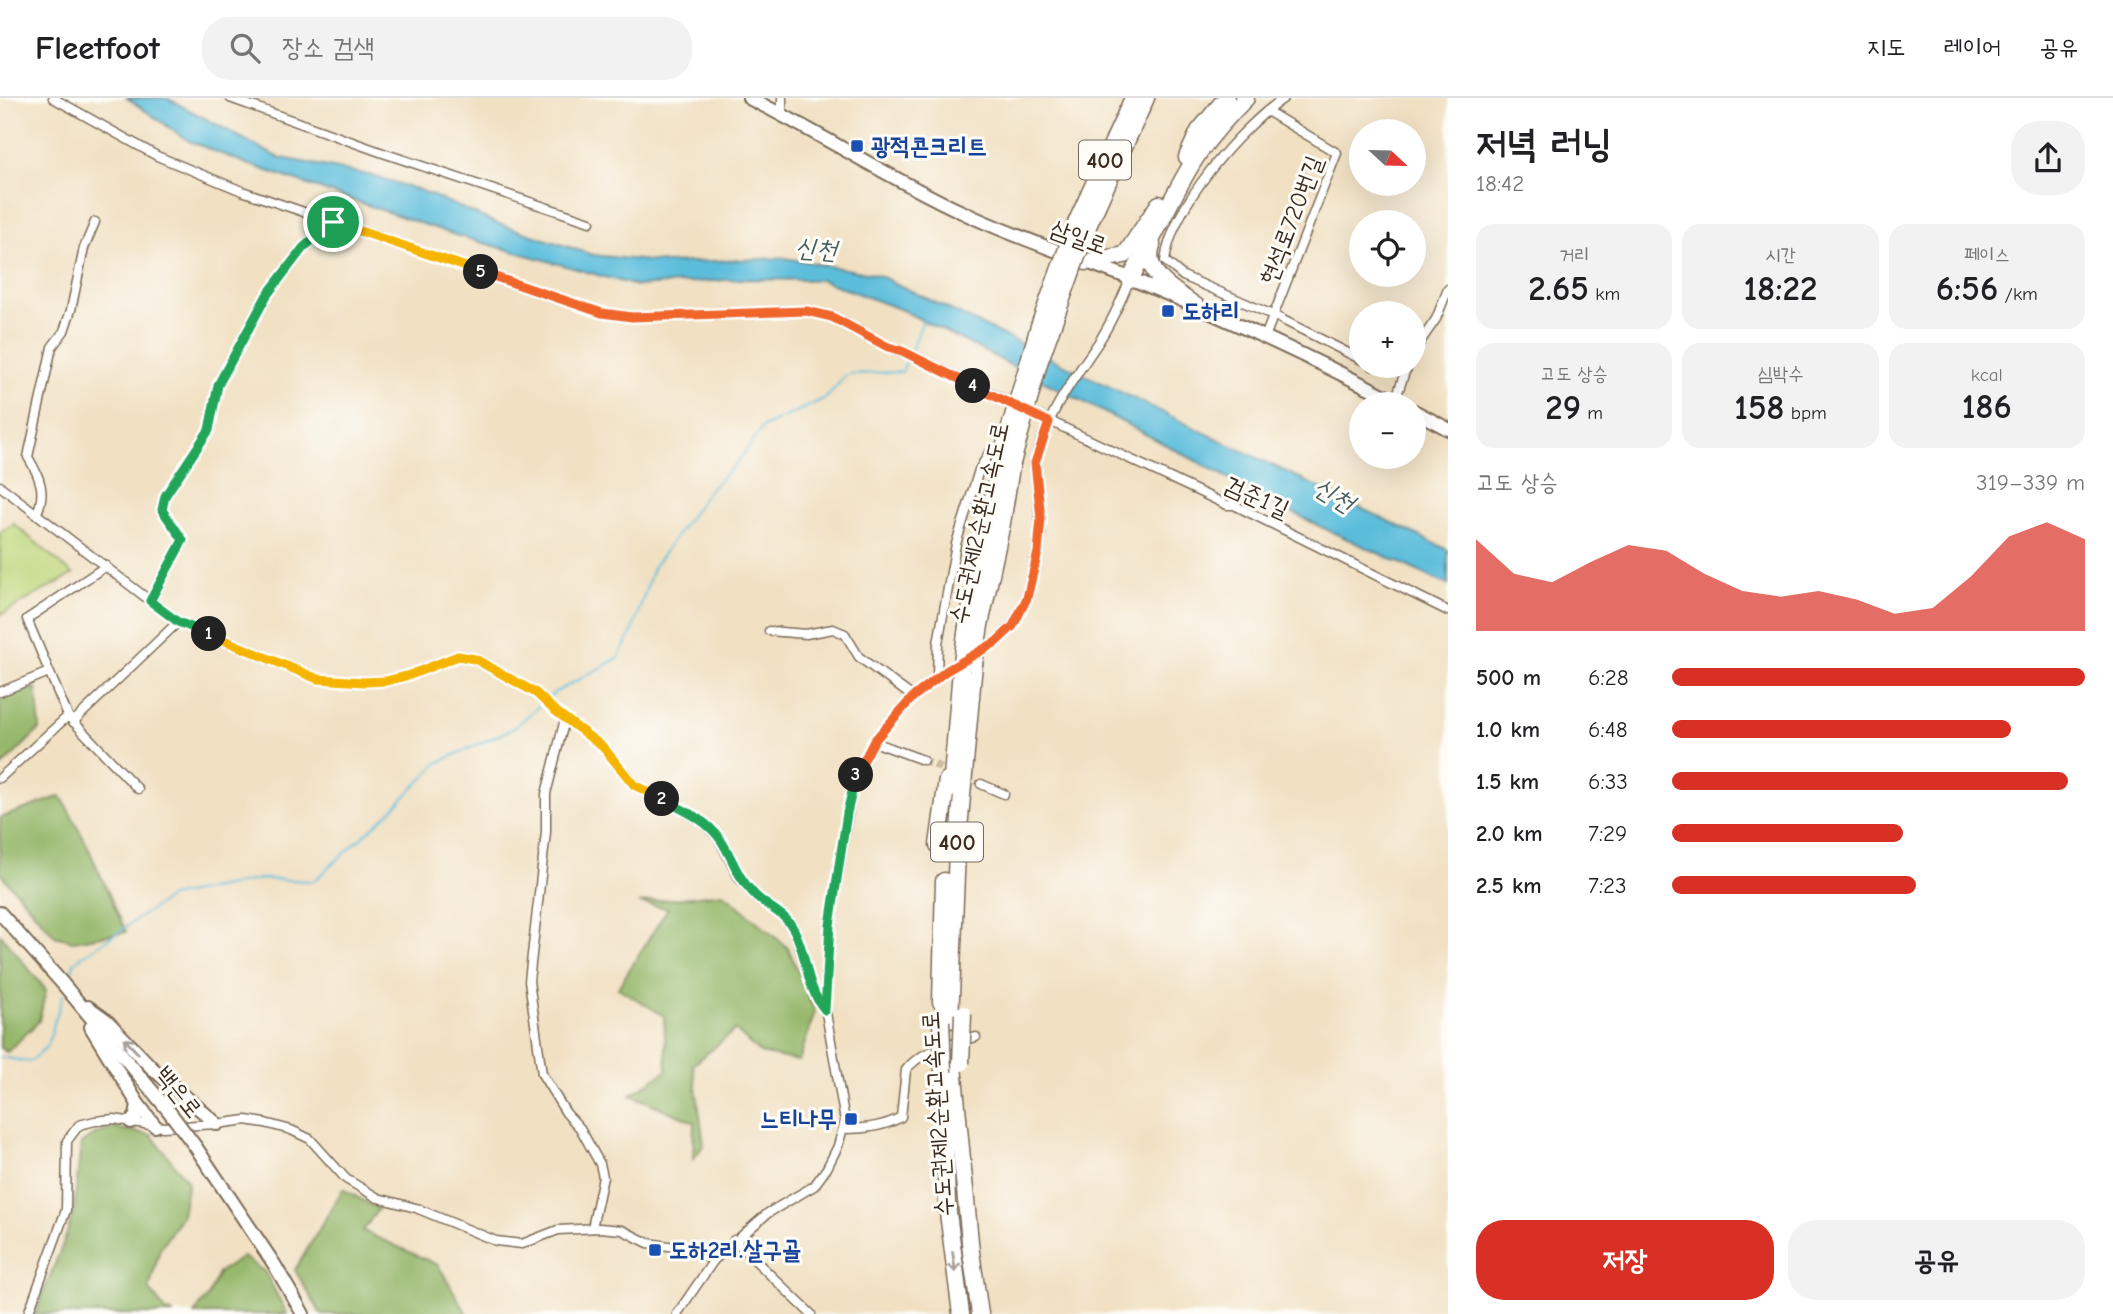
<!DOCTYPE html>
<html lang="ko">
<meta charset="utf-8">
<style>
:root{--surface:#fff;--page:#f2f2f2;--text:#202124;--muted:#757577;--line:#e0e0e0;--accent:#d93025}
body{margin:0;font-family:"Comic Neue","Poor Story",sans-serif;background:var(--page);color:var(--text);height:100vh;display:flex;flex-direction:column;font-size:26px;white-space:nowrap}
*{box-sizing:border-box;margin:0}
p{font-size:23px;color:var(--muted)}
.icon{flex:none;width:38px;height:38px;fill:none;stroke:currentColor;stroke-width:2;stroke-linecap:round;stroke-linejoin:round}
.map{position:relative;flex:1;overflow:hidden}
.details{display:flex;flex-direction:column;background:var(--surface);width:665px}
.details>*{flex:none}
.needle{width:46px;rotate:112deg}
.controls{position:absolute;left:1349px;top:21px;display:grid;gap:14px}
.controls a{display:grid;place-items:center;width:77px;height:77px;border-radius:50%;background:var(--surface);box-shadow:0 7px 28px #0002;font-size:35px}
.pin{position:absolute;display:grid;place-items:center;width:60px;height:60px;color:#fff;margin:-30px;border:4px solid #fff;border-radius:50%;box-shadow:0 2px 7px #0007}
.km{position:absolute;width:35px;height:35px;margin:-18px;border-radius:50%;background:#222;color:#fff;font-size:19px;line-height:35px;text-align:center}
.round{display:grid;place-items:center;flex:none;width:74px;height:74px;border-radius:28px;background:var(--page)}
.overview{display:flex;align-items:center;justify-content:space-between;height:119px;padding:0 28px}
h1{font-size:38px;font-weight:700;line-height:52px}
.metrics{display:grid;grid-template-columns:repeat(3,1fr);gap:10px;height:119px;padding:7px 28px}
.metrics div{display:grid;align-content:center;border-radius:18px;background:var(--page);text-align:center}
.metrics b{font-size:35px;font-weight:700}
.metrics small{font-size:19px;font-weight:400}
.metrics p{font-size:19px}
.chart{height:196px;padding:14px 28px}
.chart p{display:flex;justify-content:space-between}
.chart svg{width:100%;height:126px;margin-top:7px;fill:var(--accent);opacity:.7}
.primary-button{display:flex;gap:14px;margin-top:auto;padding:14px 28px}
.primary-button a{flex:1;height:80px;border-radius:28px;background:var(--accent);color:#fff;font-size:28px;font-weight:700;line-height:80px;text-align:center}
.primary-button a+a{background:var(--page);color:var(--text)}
ul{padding:0 28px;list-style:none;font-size:23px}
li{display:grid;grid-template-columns:112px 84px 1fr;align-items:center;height:52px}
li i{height:18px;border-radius:9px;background:var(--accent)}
header{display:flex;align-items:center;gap:42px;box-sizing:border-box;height:98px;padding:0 35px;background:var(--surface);border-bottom:2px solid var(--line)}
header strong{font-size:33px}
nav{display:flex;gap:38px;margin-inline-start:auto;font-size:24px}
.search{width:490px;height:63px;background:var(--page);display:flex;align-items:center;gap:18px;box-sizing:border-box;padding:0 24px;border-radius:28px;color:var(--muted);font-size:26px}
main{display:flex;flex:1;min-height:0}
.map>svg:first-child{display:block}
.green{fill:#bed77c;stroke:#7c804d;stroke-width:2}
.forest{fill:#96b86c;stroke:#687145;stroke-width:2}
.water{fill:#5cbddb;stroke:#4c747c;stroke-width:2}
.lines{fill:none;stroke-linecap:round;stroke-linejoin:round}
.stream{stroke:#5cbddb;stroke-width:2}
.minor-tunnel{stroke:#cdbca1;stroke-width:8;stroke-dasharray:8 4;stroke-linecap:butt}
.minor-casing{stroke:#7b6a57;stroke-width:11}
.secondary-casing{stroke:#7b6a57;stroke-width:16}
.motorway-casing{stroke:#7b6a57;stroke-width:19}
.minor{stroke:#fff;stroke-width:8}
.secondary{stroke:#fff;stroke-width:12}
.motorway{stroke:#fff;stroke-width:16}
.secondary-bridge-casing{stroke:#7b6a57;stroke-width:16;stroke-linecap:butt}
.motorway-bridge-casing{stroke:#7b6a57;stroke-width:19;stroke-linecap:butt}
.secondary-bridge{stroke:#fff;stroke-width:12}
.motorway-bridge{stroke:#fff;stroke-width:16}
.oneway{stroke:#a79f9a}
.split-1-casing{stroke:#fff;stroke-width:14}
.split-2-casing{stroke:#fff;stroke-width:14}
.split-3-casing{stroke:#fff;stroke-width:14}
.split-4-casing{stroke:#fff;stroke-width:14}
.split-5-casing{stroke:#fff;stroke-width:14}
.split-6-casing{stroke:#fff;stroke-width:14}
.split-1{stroke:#22a559;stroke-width:9}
.split-2{stroke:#f5b400;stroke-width:9}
.split-3{stroke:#22a559;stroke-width:9}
.split-4{stroke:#f0652b;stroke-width:9}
.split-5{stroke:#f0652b;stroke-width:9}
.split-6{stroke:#f5b400;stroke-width:9}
.transit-dot{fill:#1a4fb4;stroke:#fdfcf7;stroke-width:2.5}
.labels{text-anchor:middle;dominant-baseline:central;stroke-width:6;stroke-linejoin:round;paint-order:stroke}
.shield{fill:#fdfcf7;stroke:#75695f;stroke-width:2}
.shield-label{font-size:23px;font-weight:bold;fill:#3b2a1e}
.transit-label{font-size:24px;font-weight:bold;fill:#164399;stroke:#fdfcf7;text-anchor:start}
.street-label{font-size:24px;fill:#3b2a1e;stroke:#fdfcf7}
.water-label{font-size:26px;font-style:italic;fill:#475d60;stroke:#fdfcf7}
</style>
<header>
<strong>Fleetfoot</strong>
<div class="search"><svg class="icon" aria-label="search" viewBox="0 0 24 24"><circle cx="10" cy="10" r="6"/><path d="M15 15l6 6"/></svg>장소 검색</div>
<nav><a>지도</a><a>레이어</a><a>공유</a></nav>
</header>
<main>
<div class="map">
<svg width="1448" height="1216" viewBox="0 0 1448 1216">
<rect width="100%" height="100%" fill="#fdfcf7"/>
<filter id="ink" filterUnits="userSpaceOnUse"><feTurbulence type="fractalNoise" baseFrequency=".0143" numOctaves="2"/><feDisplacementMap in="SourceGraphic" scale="14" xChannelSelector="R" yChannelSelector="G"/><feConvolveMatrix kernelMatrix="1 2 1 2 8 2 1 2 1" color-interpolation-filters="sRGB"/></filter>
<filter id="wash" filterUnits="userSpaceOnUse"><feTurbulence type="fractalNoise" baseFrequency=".00686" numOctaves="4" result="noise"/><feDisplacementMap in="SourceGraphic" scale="28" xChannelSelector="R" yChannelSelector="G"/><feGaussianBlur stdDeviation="1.57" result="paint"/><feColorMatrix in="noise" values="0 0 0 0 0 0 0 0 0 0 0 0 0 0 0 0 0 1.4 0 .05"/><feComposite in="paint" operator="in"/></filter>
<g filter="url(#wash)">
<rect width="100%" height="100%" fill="#f1e0c2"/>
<polygon class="green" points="14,426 73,476 0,517 0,434"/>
<g class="forest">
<polygon points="36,590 40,631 0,670 0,604 17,594"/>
<polygon points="61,698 86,745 126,834 73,843 55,838 0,775 0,720"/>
<polygon points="723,795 788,850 815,913 799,963 760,955 735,932 693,967 704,1047 693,1061 694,1024 631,997 667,972 664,918 618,890 668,810 639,805"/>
<polygon points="0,836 46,892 39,923 7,954 0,950"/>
<polygon points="116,1030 151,1037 188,1084 182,1117 160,1151 149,1191 166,1213 174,1216 35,1216 66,1138 74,1110 81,1046 95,1036"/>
<polygon points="343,1091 378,1111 363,1133 438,1167 467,1216 321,1216 295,1172"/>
<polygon points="243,1159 265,1174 287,1216 194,1216 209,1197 218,1175"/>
</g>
<polygon class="water" points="127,0 167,0 277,59 369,77 422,93 496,125 593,157 667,165 785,160 878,177 1448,452 1448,487 1319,428 1096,310 902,212 822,182 741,181 637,188 455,137 247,66 189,43"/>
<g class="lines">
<g class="stream">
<polyline points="911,253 923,223"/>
<polyline points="546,602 554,595 618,560 632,534 653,470 709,392 736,366 763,329 826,300 847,276 902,274 908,259"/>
<polyline points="69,882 75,863 170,799 261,781 314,783 393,711 439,664 514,630 542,605"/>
<polyline points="0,959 30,964 47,948 63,897"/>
</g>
</g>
</g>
<g filter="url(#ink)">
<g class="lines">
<polyline class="minor-tunnel" points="923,662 952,674"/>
<defs>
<g id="minor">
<polyline points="53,0 157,58 242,93 602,215 632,219 807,213 833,219 888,249 902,253 1227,407 1234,407 1448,513"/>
<polyline points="230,0 383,55 590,124"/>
<polyline points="782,0 782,17"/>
<path d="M1284 0C1239 31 1172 108 1165 163L1183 178 1275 218 1362 262"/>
<polyline points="1265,239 1337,55 1267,13"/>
<polyline points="1414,253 1436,221 1448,191"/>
<polyline points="1372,268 1407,271"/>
<polyline points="1395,303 1407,268"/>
<polyline points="0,388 178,524 318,581 364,584 386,583 410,577 458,558 475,561 536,595 554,612 603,649 634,687 701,722 719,741 739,780 756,799 779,814 794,831 815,901 825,911"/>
<path d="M36 417C47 395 40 379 28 359L52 249 64 233 71 212 84 150 95 124"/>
<polyline points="106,468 27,521 68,618 138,691"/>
<polyline points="150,503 183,442 162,412 165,398 209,332 218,287 267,197 303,150 333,124"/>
<polyline points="769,533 806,536 833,531 845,536 859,559 913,599"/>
<path d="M977 555 996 544 1012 528 1027 500 1041 436 1035 365C1044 320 1073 282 1098 245 1111 225 1121 203 1130 181"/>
<polyline points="937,579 938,545 956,446 979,372 989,355 1000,350"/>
<polyline points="0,594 49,574"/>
<polyline points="565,621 546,696 546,734 529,883 542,976 566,1015 580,1030 600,1066 603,1079 592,1130"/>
<polyline points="73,624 178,524"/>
<polyline points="874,644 923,662"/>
<polyline points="0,680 68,618"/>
<polyline points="981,686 1004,696"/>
<path d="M844 1031C864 1031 884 1029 901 1019L906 972C920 952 955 946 976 939"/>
<polyline points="734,1142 811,1216"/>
<polyline points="28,1216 66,1112 67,1043 79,1027 95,1023 114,1021 163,1029 217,1026 246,1022 265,1025 291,1032 310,1041 346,1081 378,1100 416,1110 496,1143 522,1146 558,1132 600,1130 622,1132 648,1145 683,1150 714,1162 768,1115 814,1088 827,1070 838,1048 845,1023 825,909 830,827 853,686 874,644 913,599 946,573 963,563"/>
<polyline points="677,1216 714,1162"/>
</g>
<g id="secondary">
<path d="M749 0C822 36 890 81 964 115 1017 140 1072 158 1127 179 1220 217 1312 260 1401 306"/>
<polyline points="1414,313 1448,331"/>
<polyline points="0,815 63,886 168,1012"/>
<polyline points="88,909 106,922 152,970 217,1026"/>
<polyline points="91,929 138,1006 155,1028"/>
<polyline points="131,1024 136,1018 138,1006"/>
<polyline points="195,1048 274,1166 303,1216"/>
</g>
<g id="motorway">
<polyline points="1187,59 1199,33 1226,0"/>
<polyline points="1077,123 1133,0"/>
<polyline points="1088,128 1146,0"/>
<path d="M1152 147C1141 178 1179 195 1200 211"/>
<polyline points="1086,164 1125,157 1159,106"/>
<path d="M1130 181C1155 140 1173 93 1200 53 1214 34 1229 17 1246 0"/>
<polyline points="980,527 1002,425 1011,369"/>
<polyline points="967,528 1000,364"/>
<polyline points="951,691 961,572"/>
<polyline points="938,747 947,682"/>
<polyline points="941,904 944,783"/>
<polyline points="950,922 957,753 974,566"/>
<polyline points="953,968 971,1154 980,1216"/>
<polyline points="943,974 947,1107 961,1216"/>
</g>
</defs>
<use href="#minor" class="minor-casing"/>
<use href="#secondary" class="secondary-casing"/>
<use href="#motorway" class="motorway-casing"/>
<use href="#minor" class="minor"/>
<use href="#secondary" class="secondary"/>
<use href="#motorway" class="motorway"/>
<defs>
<polyline id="secondary-bridge" points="168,1012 195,1048"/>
<g id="motorway-bridge">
<polyline points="1000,364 1039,228 1077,123"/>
<polyline points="1011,369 1039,265 1088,128"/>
<polyline points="974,566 980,527"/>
<polyline points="961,572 967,528"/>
<polyline points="941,923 943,974"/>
<polyline points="961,965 963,916"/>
</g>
</defs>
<use href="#secondary-bridge" class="secondary-bridge-casing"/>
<use href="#motorway-bridge" class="motorway-bridge-casing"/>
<use href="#secondary-bridge" class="secondary-bridge"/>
<use href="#motorway-bridge" class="motorway-bridge"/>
</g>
<defs><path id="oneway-shaft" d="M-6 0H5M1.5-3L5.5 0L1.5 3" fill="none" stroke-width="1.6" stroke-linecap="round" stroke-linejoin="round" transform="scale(1.75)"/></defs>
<g class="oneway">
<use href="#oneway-shaft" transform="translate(131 948) rotate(-134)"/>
<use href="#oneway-shaft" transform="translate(954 1164) rotate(82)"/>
</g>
</g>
<g class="lines" filter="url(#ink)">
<defs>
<polyline id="split-1" points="209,536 178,524 150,503 183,442 162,412 165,398 209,332 218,287 267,197 303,150 333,124"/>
<polyline id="split-2" points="209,536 318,581 364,584 386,583 410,577 458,558 475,561 536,595 554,612 603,649 634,687 662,701"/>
<path id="split-3" d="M662 701C683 712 706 721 720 741 733 760 736 778 754 796 766 809 786 815 794 832 808 858 805 889 825 912L830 827 847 715 856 677"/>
<polyline id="split-4" points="856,677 874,643 913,599 946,573 996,544 1013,528 1027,500 1038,454 1041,420 1035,365 1049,324 973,288"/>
<polyline id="split-5" points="481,174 602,215 632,219 807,213 832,219 888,249 902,253 973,288"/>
<polyline id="split-6" points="333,124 481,174"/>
</defs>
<use href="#split-1" class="split-1-casing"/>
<use href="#split-2" class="split-2-casing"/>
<use href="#split-3" class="split-3-casing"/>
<use href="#split-4" class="split-4-casing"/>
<use href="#split-5" class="split-5-casing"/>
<use href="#split-6" class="split-6-casing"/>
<use href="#split-1" class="split-1"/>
<use href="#split-2" class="split-2"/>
<use href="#split-3" class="split-3"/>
<use href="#split-4" class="split-4"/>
<use href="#split-5" class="split-5"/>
<use href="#split-6" class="split-6"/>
</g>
<g class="transit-dot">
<rect x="850" y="41" width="14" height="14" rx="3.5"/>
<rect x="1161" y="206" width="14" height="14" rx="3.5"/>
<rect x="844" y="1014" width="14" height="14" rx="3.5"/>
<rect x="648" y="1145" width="14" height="14" rx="3.5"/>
</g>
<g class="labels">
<g class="shield">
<rect x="1079" y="42.5" width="52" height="39" rx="5"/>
<rect x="931" y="724.5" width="52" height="39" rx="5"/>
</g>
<g class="shield-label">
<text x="1105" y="62">400</text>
<text x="957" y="744">400</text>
</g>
<g class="transit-label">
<text x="871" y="48">광적콘크리트</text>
<text x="1182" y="213">도하리</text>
<text x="837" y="1021" text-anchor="end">느티나무</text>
<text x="669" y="1152">도하2리.살구골</text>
</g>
<g class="street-label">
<text transform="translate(1291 122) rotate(-69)">현석로720번길</text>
<text transform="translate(1079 139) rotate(20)">삼일로</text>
<text transform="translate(1257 399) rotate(24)">검준1길</text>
<text transform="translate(979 425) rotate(-78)">수도권제2순환고속도로</text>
<text transform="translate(179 994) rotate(51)">백은로</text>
<text transform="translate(937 1016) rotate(-94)">수도권제2순환고속도로</text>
</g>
<g class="water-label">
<text transform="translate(816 151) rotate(5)">신천</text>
<text transform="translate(1334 397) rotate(32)">신천</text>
</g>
</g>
</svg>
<div class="controls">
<a><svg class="needle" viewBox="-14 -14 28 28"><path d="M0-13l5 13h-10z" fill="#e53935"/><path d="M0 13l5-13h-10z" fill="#757577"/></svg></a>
<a><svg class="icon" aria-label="locate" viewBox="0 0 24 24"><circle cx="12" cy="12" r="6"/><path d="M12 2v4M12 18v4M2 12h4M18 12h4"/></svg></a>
<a>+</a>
<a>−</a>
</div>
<div class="pin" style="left:333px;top:124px;background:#1e9e55"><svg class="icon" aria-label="arrive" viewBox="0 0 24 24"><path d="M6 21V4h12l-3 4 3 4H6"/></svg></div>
<b class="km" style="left:209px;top:536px">1</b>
<b class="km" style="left:662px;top:701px">2</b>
<b class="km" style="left:856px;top:677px">3</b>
<b class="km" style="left:973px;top:288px">4</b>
<b class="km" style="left:481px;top:174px">5</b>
</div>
<section class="details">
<div class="overview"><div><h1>저녁 러닝</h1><p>18:42</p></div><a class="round"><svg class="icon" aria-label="share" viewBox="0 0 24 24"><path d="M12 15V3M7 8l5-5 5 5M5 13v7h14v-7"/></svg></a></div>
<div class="metrics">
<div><p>거리</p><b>2.65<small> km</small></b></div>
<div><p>시간</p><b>18:22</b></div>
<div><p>페이스</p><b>6:56<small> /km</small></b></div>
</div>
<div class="metrics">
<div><p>고도 상승</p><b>29<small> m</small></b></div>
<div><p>심박수</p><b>158<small> bpm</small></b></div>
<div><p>kcal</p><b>186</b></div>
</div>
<div class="chart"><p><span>고도 상승</span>319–339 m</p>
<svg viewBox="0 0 160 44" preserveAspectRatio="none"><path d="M0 44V12L10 24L20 27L30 20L40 14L50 16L60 24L70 30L80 32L90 30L100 33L110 38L120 36L130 25L140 11L150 6L160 12V44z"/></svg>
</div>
<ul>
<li><b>500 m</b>6:28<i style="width:100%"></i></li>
<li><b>1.0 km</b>6:48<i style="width:82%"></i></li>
<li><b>1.5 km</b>6:33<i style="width:96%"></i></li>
<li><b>2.0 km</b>7:29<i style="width:56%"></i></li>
<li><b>2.5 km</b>7:23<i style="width:59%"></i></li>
</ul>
<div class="primary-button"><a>저장</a><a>공유</a></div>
</section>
</main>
